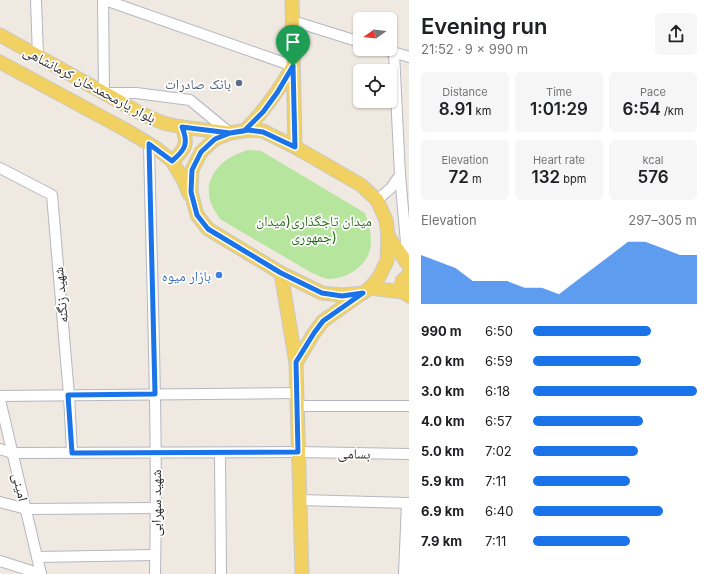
<!DOCTYPE html>
<meta charset="utf-8">
<style>
:root{--surface:#fff;--page:#f6f6f6;--text:#202124;--muted:#757577;--accent:#1a73e8}
body{margin:0;font-family:Inter,"Noto Naskh Arabic",sans-serif;background:var(--page);color:var(--text);height:100vh;display:flex;flex-direction:column;font-size:15px;white-space:nowrap}
*{box-sizing:border-box;margin:0}
p{font-size:13px;color:var(--muted)}
.icon{flex:none;width:22px;height:22px;fill:none;stroke:currentColor;stroke-width:2;stroke-linecap:round;stroke-linejoin:round}
.map{position:relative;flex:1;overflow:hidden}
.panel{display:flex;flex-direction:column;background:var(--surface);width:300px}
.panel>*{flex:none}
.needle{width:26px;rotate:256deg}
.controls{position:absolute;left:353px;top:12px;display:grid;gap:8px}
.controls a{display:grid;place-items:center;width:44px;height:44px;border-radius:6px;background:var(--surface);box-shadow:0 1px 3px #0004;font-size:20px}
.pin{position:absolute;display:grid;place-items:center;width:34px;height:34px;color:#fff;margin:-41px -17px;border-radius:50% 50% 50% 0;rotate:-45deg;box-shadow:0 0 4px #0007}
.pin .icon{rotate:45deg}
.round{display:grid;place-items:center;flex:none;width:42px;height:42px;border-radius:6px;background:var(--page)}
.summary{display:flex;align-items:center;justify-content:space-between;height:68px;padding:0 12px}
h1{font-size:22px;font-weight:600;line-height:30px}
.stats{display:grid;grid-template-columns:repeat(3,1fr);gap:6px;height:68px;padding:4px 12px}
.stats div{display:grid;align-content:center;border-radius:6px;background:var(--page);text-align:center}
.stats b{font-size:17px;font-weight:600}
.stats small{font-size:11px;font-weight:400}
.stats p{font-size:11px}
.chart{height:112px;padding:8px 12px}
.chart p{display:flex;justify-content:space-between}
.chart svg{width:100%;height:72px;margin-top:4px;fill:var(--accent);opacity:.7}
ul{padding:0 12px;list-style:none;font-size:13px}
li{display:grid;grid-template-columns:64px 48px 1fr;align-items:center;height:30px}
li i{height:10px;border-radius:5px;background:var(--accent)}
main{display:flex;flex:1;min-height:0}
.map>svg:first-child{display:block}
.green{fill:#b6e59e}
.lines{fill:none;stroke-linecap:round;stroke-linejoin:round}
.minor-casing{stroke:#b4b7c1;stroke-width:12}
.major-casing{stroke:#c9c9c9;stroke-width:15}
.minor{stroke:#fff;stroke-width:10}
.major{stroke:#f2d163;stroke-width:13}
.route-casing{stroke:#fff;stroke-width:8}
.route{stroke:#1a73e8;stroke-width:5}
.service-dot{fill:#5c6f8a;stroke:#fff;stroke-width:1.5}
.shop-dot{fill:#3f7fe0;stroke:#fff;stroke-width:1.5}
.labels{text-anchor:middle;dominant-baseline:central;stroke-width:3.5;stroke-linejoin:round;paint-order:stroke}
.service-label{font-size:14px;fill:#4e5e75;stroke:#fff;text-anchor:end}
.street-label{font-size:14px;fill:#2e2e2e;stroke:#fff}
.park-label{font-size:14px;fill:#2c6e1b;stroke:#fff}
.shop-label{font-size:14px;fill:#366cbe;stroke:#fff;text-anchor:end}
</style>
<main>
<div class="map">
<svg width="409" height="574" viewBox="0 0 409 574">
<rect width="100%" height="100%" fill="#efe9e1"/>
<path class="green" d="M248 150 261 151 365 213C368 222 371 230 371 240 372 262 351 278 330 279 324 279 318 275 312 273L220 219C215 211 209 203 209 193 207 178 220 162 233 156 238 153 243 152 248 150Z"/>
<g class="lines">
<defs>
<g id="minor">
<polyline points="36,0 38,56"/>
<polyline points="103,0 104,93 136,93 190,100 230,133"/>
<polyline points="105,0 293,66"/>
<polyline points="293,21 360,42"/>
<polyline points="383,49 409,57"/>
<polyline points="394,53 400,175 408,265"/>
<path d="M149 144C152 287 158 431 155 574"/>
<polyline points="0,168 52,195 69,395 72,453"/>
<polyline points="377,200 391,188 400,175"/>
<polyline points="0,396 297,393"/>
<polyline points="0,400 41,574"/>
<polyline points="297,406 409,406"/>
<polyline points="0,449 12,453 298,452 409,454"/>
<polyline points="220,453 221,574"/>
<polyline points="300,500 409,503"/>
<polyline points="0,502 26,509 156,508"/>
<polyline points="37,557 155,555"/>
<polyline points="0,561 41,574"/>
<polyline points="404,574 407,503"/>
</g>
<g id="major">
<polyline points="292,0 295,147"/>
<polyline points="0,35 138,112 163,123 182,127 229,133"/>
<polyline points="0,62 126,130 156,148 172,161 184,181 189,194"/>
<polygon points="248,130 263,131 295,147 361,185 377,200 386,220 388,236 387,261 379,277 370,288 363,293 342,295 322,293 281,273 208,229 197,215 191,192 192,170 201,152 215,139 230,133"/>
<path d="M244 131C265 111 279 90 293 66"/>
<path d="M172 161C185 150 189 144 182 127"/>
<polyline points="388,236 409,266"/>
<polyline points="281,273 296,363 302,574"/>
<polyline points="370,288 403,292 409,296"/>
<polyline points="403,292 402,281 409,274"/>
<polyline points="296,363 314,333 323,321 361,294"/>
</g>
</defs>
<use href="#minor" class="minor-casing"/>
<use href="#major" class="major-casing"/>
<use href="#minor" class="minor"/>
<use href="#major" class="major"/>
</g>
<g class="lines">
<defs>
<path id="route" d="M293 66 277 93 263 112 244 131 230 133 182 127C189 144 185 150 172 161L149 144 155 394 68 395 72 453 298 452 296 362 314 333 323 321 363 293 342 296 322 293 281 273 208 229 197 215 191 192 192 170 201 152 215 139 230 133 248 130 263 132 295 147 293 66"/>
</defs>
<use href="#route" class="route-casing"/>
<use href="#route" class="route"/>
</g>
<circle class="service-dot" cx="239" cy="83" r="4"/>
<circle class="shop-dot" cx="219" cy="275" r="4"/>
<g class="labels">
<g class="service-label">
<text x="231" y="83">بانک صادرات</text>
</g>
<g class="street-label">
<text transform="translate(90 84) rotate(28)">بلوار یارمحمدخان کرمانشاهی</text>
<text transform="translate(60 295) rotate(-95)">شهید زنگنه</text>
<text transform="translate(354 453) rotate(1)">بسامی</text>
<text transform="translate(21 487) rotate(77)">امینی</text>
<text transform="translate(155 503) rotate(-90)">شهید سهرابی</text>
</g>
<g class="park-label">
<text x="314" y="220">میدان تاجگذاری(میدان<tspan x="314" dy="16">جمهوری)</tspan></text>
</g>
<g class="shop-label">
<text x="211" y="275">بازار میوه</text>
</g>
</g>
</svg>
<div class="controls">
<a><svg class="needle" viewBox="-14 -14 28 28"><path d="M0-13l5 13h-10z" fill="#e53935"/><path d="M0 13l5-13h-10z" fill="#757577"/></svg></a>
<a><svg class="icon" aria-label="locate" viewBox="0 0 24 24"><circle cx="12" cy="12" r="6"/><path d="M12 2v4M12 18v4M2 12h4M18 12h4"/></svg></a>
</div>
<div class="pin" style="left:293px;top:66px;background:#1e9e55"><svg class="icon" aria-label="arrive" viewBox="0 0 24 24"><path d="M6 21V4h12l-3 4 3 4H6"/></svg></div>
</div>
<section class="panel">
<div class="summary"><div><h1>Evening run</h1><p>21:52 · 9 × 990 m</p></div><a class="round"><svg class="icon" aria-label="share" viewBox="0 0 24 24"><path d="M12 15V3M7 8l5-5 5 5M5 13v7h14v-7"/></svg></a></div>
<div class="stats">
<div><p>Distance</p><b>8.91<small> km</small></b></div>
<div><p>Time</p><b>1:01:29</b></div>
<div><p>Pace</p><b>6:54<small> /km</small></b></div>
</div>
<div class="stats">
<div><p>Elevation</p><b>72<small> m</small></b></div>
<div><p>Heart rate</p><b>132<small> bpm</small></b></div>
<div><p>kcal</p><b>576</b></div>
</div>
<div class="chart"><p><span>Elevation</span>297–305 m</p>
<svg viewBox="0 0 160 44" preserveAspectRatio="none"><path d="M0 44V14L10 18L20 22L30 30L40 30L50 30L60 34L70 34L80 38L90 30L100 22L110 14L120 6L130 6L140 10L150 14L160 14V44z"/></svg>
</div>
<ul>
<li><b>990 m</b>6:50<i style="width:72%"></i></li>
<li><b>2.0 km</b>6:59<i style="width:66%"></i></li>
<li><b>3.0 km</b>6:18<i style="width:100%"></i></li>
<li><b>4.0 km</b>6:57<i style="width:67%"></i></li>
<li><b>5.0 km</b>7:02<i style="width:64%"></i></li>
<li><b>5.9 km</b>7:11<i style="width:59%"></i></li>
<li><b>6.9 km</b>6:40<i style="width:79%"></i></li>
<li><b>7.9 km</b>7:11<i style="width:59%"></i></li>
</ul>
</section>
</main>
